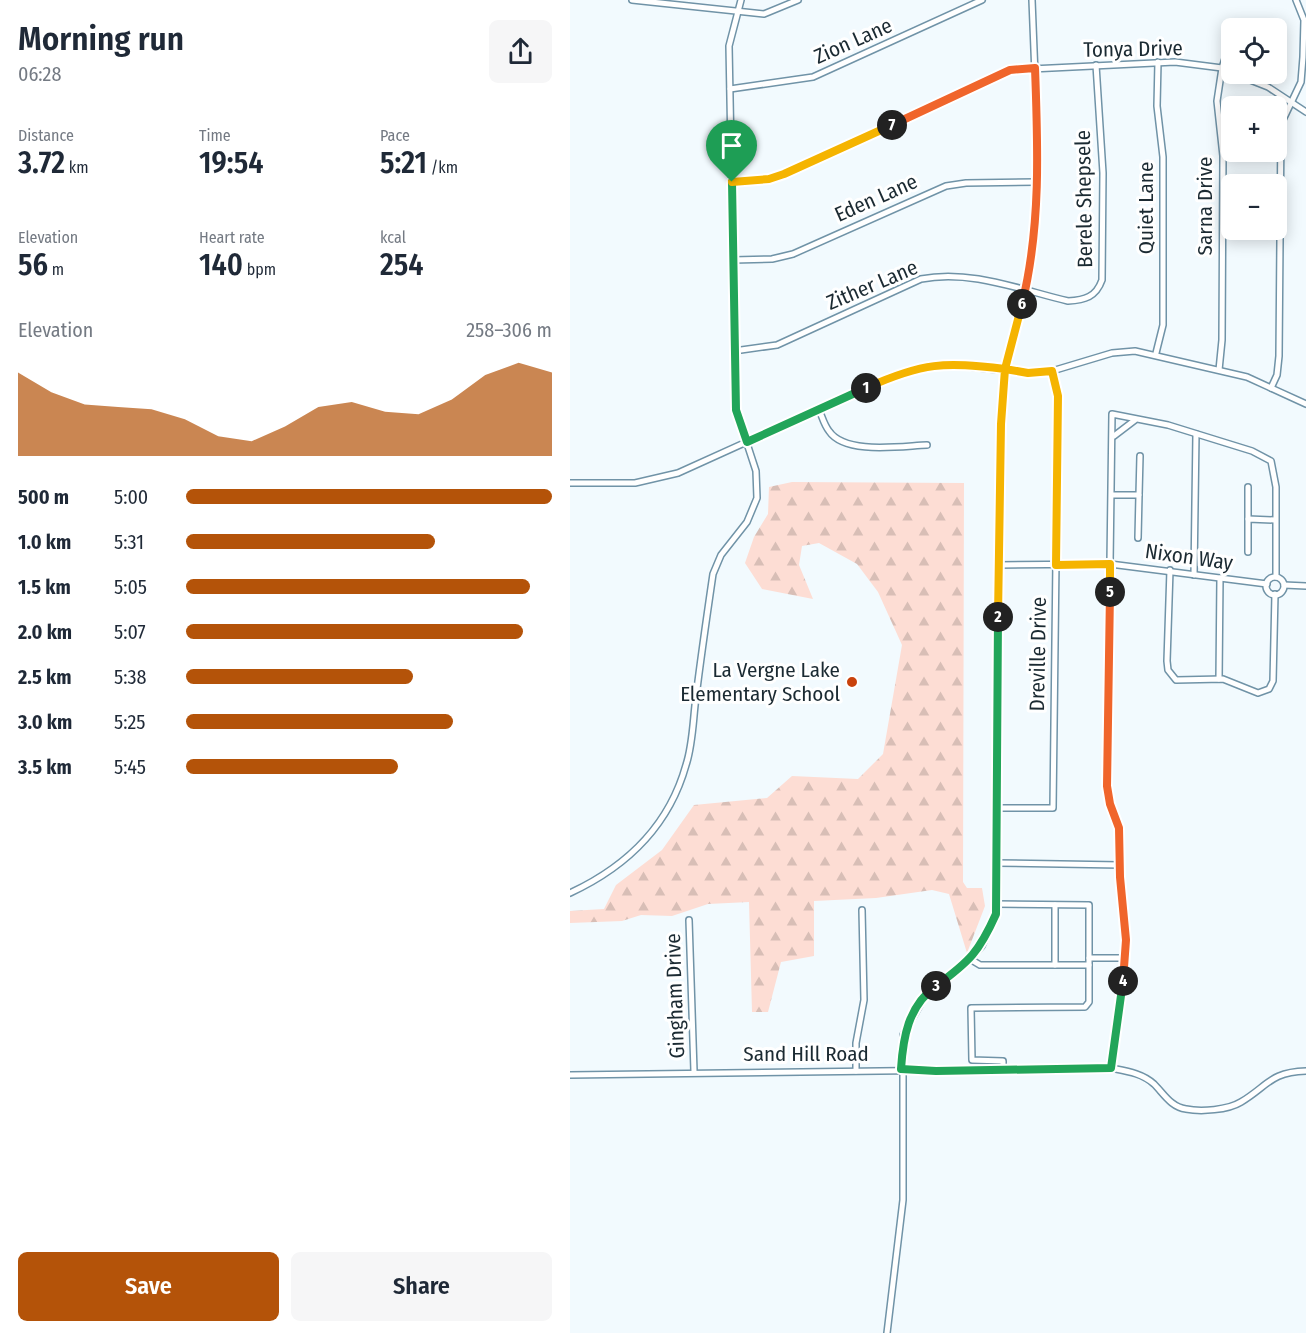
<!DOCTYPE html>
<meta charset="utf-8">
<style>
:root{--surface:#fff;--page:#f6f6f7;--text:#1f2937;--muted:#747a83;--accent:#b45309}
body{margin:0;font-family:"Fira Sans Condensed",sans-serif;background:var(--page);color:var(--text);height:100vh;display:flex;flex-direction:column;font-size:22px;white-space:nowrap}
*{box-sizing:border-box;margin:0}
p{font-size:20px;color:var(--muted)}
.icon{flex:none;width:33px;height:33px;fill:none;stroke:currentColor;stroke-width:2;stroke-linecap:round;stroke-linejoin:round}
.map{position:relative;flex:1;overflow:hidden}
.details{display:flex;flex-direction:column;background:var(--surface);width:570px}
.details>*{flex:none}
.controls{position:absolute;left:651px;top:18px;display:grid;gap:12px}
.controls a{display:grid;place-items:center;width:66px;height:66px;border-radius:9px;background:var(--surface);box-shadow:0 3px 15px #0003;font-size:30px}
.pin{position:absolute;display:grid;place-items:center;width:51px;height:51px;color:#fff;margin:-62px -26px;border-radius:50% 50% 50% 0;rotate:-45deg;box-shadow:0 0 6px #0007}
.pin .icon{rotate:45deg}
.km{position:absolute;width:30px;height:30px;margin:-15px;border-radius:50%;background:#222;color:#fff;font-size:16px;line-height:30px;text-align:center}
.round{display:grid;place-items:center;flex:none;width:63px;height:63px;border-radius:9px;background:var(--page)}
.headline{display:flex;align-items:center;justify-content:space-between;height:102px;padding:0 18px}
h1{font-size:33px;font-weight:600;line-height:45px}
.metrics{display:grid;grid-template-columns:repeat(3,1fr);gap:9px;height:102px;padding:6px 18px}
.metrics div{display:grid;align-content:center}
.metrics b{font-size:30px;font-weight:600}
.metrics small{font-size:16px;font-weight:400}
.metrics p{font-size:16px}
.chart{height:168px;padding:12px 18px}
.chart p{display:flex;justify-content:space-between}
.chart svg{width:100%;height:108px;margin-top:6px;fill:var(--accent);opacity:.7}
.primary-button{display:flex;gap:12px;margin-top:auto;padding:12px 18px}
.primary-button a{flex:1;height:69px;border-radius:9px;background:var(--accent);color:#fff;font-size:24px;font-weight:600;line-height:69px;text-align:center}
.primary-button a+a{background:var(--page);color:var(--text)}
ul{padding:0 18px;list-style:none;font-size:20px}
li{display:grid;grid-template-columns:96px 72px 1fr;align-items:center;height:45px}
li i{height:15px;border-radius:8px;background:var(--accent)}
main{display:flex;flex:1;min-height:0}
.map>svg:first-child{display:block}
.forest{fill:url(#forest-firs)}
.lines{fill:none;stroke-linecap:round;stroke-linejoin:round}
.street-casing{stroke:#7093a7;stroke-width:8}
.street{stroke:#fff;stroke-width:5}
.split-1-casing{stroke:#fff;stroke-width:12}
.split-2-casing{stroke:#fff;stroke-width:12}
.split-3-casing{stroke:#fff;stroke-width:12}
.split-4-casing{stroke:#fff;stroke-width:12}
.split-5-casing{stroke:#fff;stroke-width:12}
.split-6-casing{stroke:#fff;stroke-width:12}
.split-7-casing{stroke:#fff;stroke-width:12}
.split-8-casing{stroke:#fff;stroke-width:12}
.split-1{stroke:#22a559;stroke-width:8}
.split-2{stroke:#f5b400;stroke-width:8}
.split-3{stroke:#22a559;stroke-width:8}
.split-4{stroke:#22a559;stroke-width:8}
.split-5{stroke:#f0652b;stroke-width:8}
.split-6{stroke:#f5b400;stroke-width:8}
.split-7{stroke:#f0652b;stroke-width:8}
.split-8{stroke:#f5b400;stroke-width:8}
.poi-dot{fill:#c9420c;stroke:#fff;stroke-width:2}
.labels{text-anchor:middle;dominant-baseline:central;stroke-width:6;stroke-linejoin:round;paint-order:stroke}
.street-label{font-size:21px;fill:#1b2a32;stroke:#fff}
.poi-label{font-size:21px;fill:#1b2a32;stroke:#fff;text-anchor:end}
</style>
<main>
<section class="details">
<div class="headline"><div><h1>Morning run</h1><p>06:28</p></div><a class="round"><svg class="icon" aria-label="share" viewBox="0 0 24 24"><path d="M12 15V3M7 8l5-5 5 5M5 13v7h14v-7"/></svg></a></div>
<div class="metrics">
<div><p>Distance</p><b>3.72<small> km</small></b></div>
<div><p>Time</p><b>19:54</b></div>
<div><p>Pace</p><b>5:21<small> /km</small></b></div>
</div>
<div class="metrics">
<div><p>Elevation</p><b>56<small> m</small></b></div>
<div><p>Heart rate</p><b>140<small> bpm</small></b></div>
<div><p>kcal</p><b>254</b></div>
</div>
<div class="chart"><p><span>Elevation</span>258–306 m</p>
<svg viewBox="0 0 160 44" preserveAspectRatio="none"><path d="M0 44V10L10 18L20 23L30 24L40 25L50 29L60 36L70 38L80 32L90 24L100 22L110 26L120 27L130 21L140 11L150 6L160 10V44z"/></svg>
</div>
<ul>
<li><b>500 m</b>5:00<i style="width:100%"></i></li>
<li><b>1.0 km</b>5:31<i style="width:68%"></i></li>
<li><b>1.5 km</b>5:05<i style="width:94%"></i></li>
<li><b>2.0 km</b>5:07<i style="width:92%"></i></li>
<li><b>2.5 km</b>5:38<i style="width:62%"></i></li>
<li><b>3.0 km</b>5:25<i style="width:73%"></i></li>
<li><b>3.5 km</b>5:45<i style="width:58%"></i></li>
</ul>
<div class="primary-button"><a>Save</a><a>Share</a></div>
</section>
<div class="map">
<svg width="736" height="1333" viewBox="0 0 736 1333">
<defs>
<pattern id="forest-firs" width="22" height="20" patternUnits="userSpaceOnUse" patternTransform="scale(1.5)"><rect width="22" height="20" fill="#fdddd4"/><path d="M5 1l3.5 6h-7zM16 11l3.5 6h-7z" fill="#d8beb6"/></pattern>
</defs>
<rect width="100%" height="100%" fill="#f2fafe"/>
<polygon class="forest" points="222,482 394,483 393,882 397,888 412,888 415,906 397,953 379,894 362,890 306,898 244,901 244,956 211,962 198,1012 182,1012 179,902 138,904 102,916 71,915 52,921 0,923 0,911 34,909 46,885 92,850 124,805 197,798 222,776 288,779 313,754 332,645 308,592 287,564 249,543 232,546 229,565 243,599 192,589 175,563 184,537 198,514 199,487"/>
<g class="lines">
<defs>
<g id="street">
<polyline points="62,0 194,14 228,0"/>
<polyline points="665,74 698,87 736,112"/>
<polyline points="160,89 243,77 412,0"/>
<polyline points="162,182 199,179 214,174 440,70 605,62 652,68 662,72"/>
<polyline points="163,260 202,259 223,254 376,186 396,183 466,182"/>
<path d="M164 351 207 345 351 279C400 269 451 290 498 301 515 300 526 297 532 280L533 173 526 65"/>
<polyline points="586,353 593,325 593,157 587,106 588,62"/>
<polyline points="649,370 652,340 653,156 647,101 652,68 660,43"/>
<polyline points="701,388 707,375 709,356 711,124 731,82 733,57 734,20 726,0"/>
<path d="M249 410C252 416 254 425 259 431 275 455 331 446 357 445"/>
<polyline points="544,436 565,420"/>
<polyline points="0,483 65,483 108,473 322,376 372,364 458,373 482,371 542,353 565,351 677,377 736,404"/>
<polyline points="542,495 569,495 570,456"/>
<polyline points="678,519 678,487"/>
<polyline points="568,538 569,495"/>
<polyline points="678,552 678,519 705,520"/>
<polyline points="428,565 540,564 697,584"/>
<polyline points="600,570 597,661 598,670 606,680 653,679 688,693 699,689 703,681 705,594"/>
<polyline points="624,575 626,434"/>
<circle cx="705" cy="586" r="9"/>
<polyline points="714,585 736,586"/>
<polyline points="649,679 650,578"/>
<polyline points="426,808 483,808 488,396 482,371"/>
<polyline points="426,863 550,865"/>
<path d="M0 893C56 867 99 826 116 765 123 744 123 719 126 697 131 656 137 615 143 574L151 555 177 522 187 498 186 471 166 410 159 46 171 0"/>
<polyline points="426,904 519,905 519,1002 515,1007 401,1008 402,1060 433,1061 433,1070"/>
<polyline points="119,920 124,1071"/>
<polyline points="519,958 555,958"/>
<polyline points="400,959 410,965 519,965"/>
<polyline points="485,965 485,905"/>
<polyline points="541,1068 552,995 556,941 550,877 549,828 540,804 537,786 542,414 598,425 682,451 701,461 706,487 706,577"/>
<polyline points="286,1071 286,1043 294,1000 292,910"/>
<path d="M0 1075 541 1068C556 1071 572 1073 584 1084 594 1094 601 1107 616 1109 631 1112 658 1110 671 1102 698 1086 700 1072 736 1071"/>
<polyline points="317,1333 333,1200 333,1035 358,991 393,966 412,946 426,914 431,424 435,369 464,244 467,125 462,0"/>
</g>
</defs>
<use href="#street" class="street-casing"/>
<use href="#street" class="street"/>
</g>
<g class="lines">
<defs>
<polyline id="split-1" points="162,182 166,410 177,442 296,388"/>
<path id="split-2" d="M296 388C354 362 373 362 435 369L431 424 428 617"/>
<path id="split-3" d="M366 986C400 961 409 952 426 914L428 617"/>
<path id="split-4" d="M366 986C338 1006 333 1038 331 1069L366 1071 541 1068 553 981"/>
<polyline id="split-5" points="540,592 537,786 540,804 549,828 550,877 556,940 553,981"/>
<polyline id="split-6" points="452,304 435,369 458,373 482,371 488,396 486,565 540,564 540,592"/>
<path id="split-7" d="M322 125 440 70 465 68C468 147 471 227 452 304"/>
<polyline id="split-8" points="162,182 199,179 214,174 322,125"/>
</defs>
<use href="#split-1" class="split-1-casing"/>
<use href="#split-2" class="split-2-casing"/>
<use href="#split-3" class="split-3-casing"/>
<use href="#split-4" class="split-4-casing"/>
<use href="#split-5" class="split-5-casing"/>
<use href="#split-6" class="split-6-casing"/>
<use href="#split-7" class="split-7-casing"/>
<use href="#split-8" class="split-8-casing"/>
<use href="#split-1" class="split-1"/>
<use href="#split-2" class="split-2"/>
<use href="#split-3" class="split-3"/>
<use href="#split-4" class="split-4"/>
<use href="#split-5" class="split-5"/>
<use href="#split-6" class="split-6"/>
<use href="#split-7" class="split-7"/>
<use href="#split-8" class="split-8"/>
</g>
<circle class="poi-dot" cx="282" cy="682" r="6"/>
<g class="labels">
<g class="street-label">
<text transform="translate(283 41) rotate(-24)">Zion Lane</text>
<text transform="translate(563 49) rotate(-1)">Tonya Drive</text>
<text transform="translate(306 198) rotate(-24)">Eden Lane</text>
<text transform="translate(514 199) rotate(-91)">Berele Shepsele</text>
<text transform="translate(635 206) rotate(-90)">Sarna Drive</text>
<text transform="translate(576 208) rotate(-90)">Quiet Lane</text>
<text transform="translate(302 285) rotate(-23)">Zither Lane</text>
<text transform="translate(619 557) rotate(8)">Nixon Way</text>
<text transform="translate(468 654) rotate(-89)">Dreville Drive</text>
<text transform="translate(105 996) rotate(-92)">Gingham Drive</text>
<text x="236" y="1054">Sand Hill Road</text>
</g>
<g class="poi-label">
<text x="270" y="670">La Vergne Lake<tspan x="270" dy="24">Elementary School</tspan></text>
</g>
</g>
</svg>
<div class="controls">
<a><svg class="icon" aria-label="locate" viewBox="0 0 24 24"><circle cx="12" cy="12" r="6"/><path d="M12 2v4M12 18v4M2 12h4M18 12h4"/></svg></a>
<a>+</a>
<a>−</a>
</div>
<div class="pin" style="left:162px;top:182px;background:#1e9e55"><svg class="icon" aria-label="arrive" viewBox="0 0 24 24"><path d="M6 21V4h12l-3 4 3 4H6"/></svg></div>
<b class="km" style="left:296px;top:388px">1</b>
<b class="km" style="left:428px;top:617px">2</b>
<b class="km" style="left:366px;top:986px">3</b>
<b class="km" style="left:553px;top:981px">4</b>
<b class="km" style="left:540px;top:592px">5</b>
<b class="km" style="left:452px;top:304px">6</b>
<b class="km" style="left:322px;top:125px">7</b>
</div>
</main>
